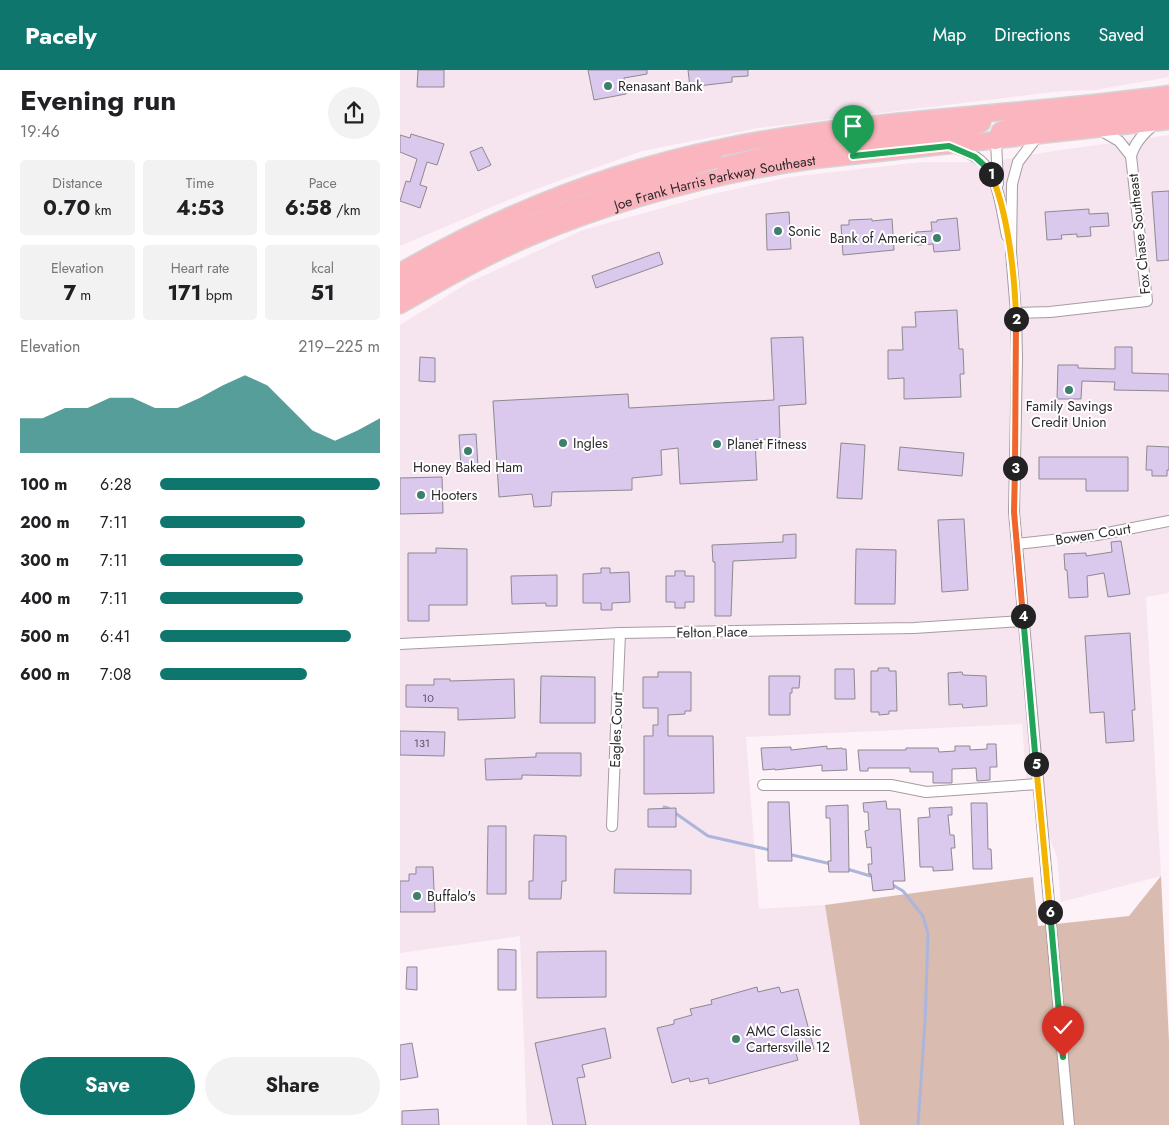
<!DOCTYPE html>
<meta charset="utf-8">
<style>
:root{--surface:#fff;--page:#f2f2f2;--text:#202124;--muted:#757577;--accent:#0f766e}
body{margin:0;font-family:Jost,sans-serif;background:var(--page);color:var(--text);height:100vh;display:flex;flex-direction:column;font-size:19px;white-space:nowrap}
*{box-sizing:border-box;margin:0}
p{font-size:16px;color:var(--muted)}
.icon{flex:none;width:28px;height:28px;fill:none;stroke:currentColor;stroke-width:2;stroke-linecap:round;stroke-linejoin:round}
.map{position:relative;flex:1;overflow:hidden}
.panel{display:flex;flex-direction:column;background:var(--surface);width:400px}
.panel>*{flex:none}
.pin{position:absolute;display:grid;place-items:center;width:42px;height:42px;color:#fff;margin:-51px -21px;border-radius:50% 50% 50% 0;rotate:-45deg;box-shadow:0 0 5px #0007}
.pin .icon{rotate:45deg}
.km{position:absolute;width:25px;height:25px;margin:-12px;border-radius:50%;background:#222;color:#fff;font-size:14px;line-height:25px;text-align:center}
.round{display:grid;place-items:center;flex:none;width:52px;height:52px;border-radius:26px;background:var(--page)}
.headline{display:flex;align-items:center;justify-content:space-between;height:85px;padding:0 20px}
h1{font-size:28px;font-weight:700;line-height:38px}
.figures{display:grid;grid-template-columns:repeat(3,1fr);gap:8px;height:85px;padding:5px 20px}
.figures div{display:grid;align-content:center;border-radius:5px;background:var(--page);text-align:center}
.figures b{font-size:21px;font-weight:700}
.figures small{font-size:14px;font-weight:400}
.figures p{font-size:14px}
.chart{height:140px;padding:10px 20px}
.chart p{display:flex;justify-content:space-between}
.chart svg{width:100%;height:90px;margin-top:5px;fill:var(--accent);opacity:.7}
.cta{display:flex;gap:10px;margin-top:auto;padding:10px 20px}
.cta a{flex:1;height:58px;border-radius:30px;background:var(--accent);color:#fff;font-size:20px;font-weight:700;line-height:58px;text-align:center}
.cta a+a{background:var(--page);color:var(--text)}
ul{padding:0 20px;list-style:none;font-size:16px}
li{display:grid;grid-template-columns:80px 60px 1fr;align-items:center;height:38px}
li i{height:12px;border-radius:6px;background:var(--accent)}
header{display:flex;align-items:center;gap:30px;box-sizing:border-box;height:70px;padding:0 25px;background:var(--accent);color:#fff}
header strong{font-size:24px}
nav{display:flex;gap:28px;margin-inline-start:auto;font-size:18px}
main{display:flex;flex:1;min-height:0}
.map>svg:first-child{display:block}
.built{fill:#f6e4ef}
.green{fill:#d9bcaf}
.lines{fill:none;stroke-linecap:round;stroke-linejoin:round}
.stream{stroke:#acb6db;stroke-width:3}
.building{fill:#dac8ed;stroke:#8d8991}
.minor-casing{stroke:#a69ca2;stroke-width:12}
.primary-casing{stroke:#d5d4d5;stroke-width:19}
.minor{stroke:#fff;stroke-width:10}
.primary{stroke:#fbb5be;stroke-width:16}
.split-1-casing{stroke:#fff;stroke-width:10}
.split-2-casing{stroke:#fff;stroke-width:10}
.split-3-casing{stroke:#fff;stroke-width:10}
.split-4-casing{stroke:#fff;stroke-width:10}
.split-5-casing{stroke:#fff;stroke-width:10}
.split-6-casing{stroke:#fff;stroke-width:10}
.split-7-casing{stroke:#fff;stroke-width:10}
.split-1{stroke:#22a559;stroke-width:6}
.split-2{stroke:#f5b400;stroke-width:6}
.split-3{stroke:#f0652b;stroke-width:6}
.split-4{stroke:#f0652b;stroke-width:6}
.split-5{stroke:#22a559;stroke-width:6}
.split-6{stroke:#f5b400;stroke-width:6}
.split-7{stroke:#22a559;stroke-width:6}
.poi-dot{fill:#3e7e6c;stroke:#fff;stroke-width:2}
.labels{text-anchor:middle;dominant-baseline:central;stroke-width:4;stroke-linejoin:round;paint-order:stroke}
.number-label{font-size:11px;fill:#58515c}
.poi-label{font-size:14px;fill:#2d292c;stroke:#fff;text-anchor:start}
.street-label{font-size:14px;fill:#2d292c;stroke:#fff}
</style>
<header>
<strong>Pacely</strong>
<nav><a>Map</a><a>Directions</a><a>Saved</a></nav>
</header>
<main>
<section class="panel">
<div class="headline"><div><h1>Evening run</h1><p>19:46</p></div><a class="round"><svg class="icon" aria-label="share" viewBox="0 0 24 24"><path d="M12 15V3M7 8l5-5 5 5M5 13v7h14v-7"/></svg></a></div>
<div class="figures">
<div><p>Distance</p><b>0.70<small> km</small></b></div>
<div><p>Time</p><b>4:53</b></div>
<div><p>Pace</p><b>6:58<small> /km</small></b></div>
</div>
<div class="figures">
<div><p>Elevation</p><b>7<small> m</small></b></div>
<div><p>Heart rate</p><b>171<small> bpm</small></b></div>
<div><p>kcal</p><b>51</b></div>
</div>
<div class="chart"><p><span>Elevation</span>219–225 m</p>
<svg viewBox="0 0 160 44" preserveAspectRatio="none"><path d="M0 44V27L10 27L20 22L30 22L40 17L50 17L60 22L70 22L80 17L90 11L100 6L110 11L120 22L130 33L140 38L150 33L160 27V44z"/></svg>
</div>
<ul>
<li><b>100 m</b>6:28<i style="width:100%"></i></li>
<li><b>200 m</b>7:11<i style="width:66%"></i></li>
<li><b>300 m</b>7:11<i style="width:65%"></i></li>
<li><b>400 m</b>7:11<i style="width:65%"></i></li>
<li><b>500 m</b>6:41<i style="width:87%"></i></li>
<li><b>600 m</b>7:08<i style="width:67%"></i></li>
</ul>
<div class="cta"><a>Save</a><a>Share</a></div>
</section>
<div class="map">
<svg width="769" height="1055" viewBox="0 0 769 1055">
<rect width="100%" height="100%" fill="#fcf2f8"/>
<g class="built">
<polygon points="0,0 769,0 769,7 695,20 662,21 358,58 242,81 125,123 0,176"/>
<polygon points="769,65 769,523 746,527 761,806 661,832 657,787 626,707 622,654 346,667 359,839 425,835 468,1055 127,1055 120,866 0,883 0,255 68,213 183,160 309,125 390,107 522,92 590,92 654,81"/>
</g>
<polygon class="green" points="761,806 769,971 769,1055 460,1055 425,835 633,807 638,856 729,846"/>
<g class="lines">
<g class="stream">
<polyline points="264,737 268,738 308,766 370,780"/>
<polyline points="388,784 431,794"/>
<polyline points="447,799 474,807"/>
<polyline points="491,814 503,821 523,846 528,864 525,953 518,1055"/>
</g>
</g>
<g class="building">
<polygon points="18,0 44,0 44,17 17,17"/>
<polygon points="188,0 247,0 247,4 224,8 226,24 194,30"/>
<polygon points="288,0 348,0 348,6 332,7 332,12 290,17"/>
<polygon points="11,64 44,74 37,95 27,92 20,115 27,117 20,138 0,131 6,111 10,112 17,89 0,82 0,65 10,68"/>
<polygon points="82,77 91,95 78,101 70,82"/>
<polygon points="769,121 769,190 757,191 752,122"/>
<polygon points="689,139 689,144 708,143 709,156 690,157 691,166 677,167 677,164 661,165 662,169 647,170 645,142"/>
<polygon points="389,142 391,179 367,180 366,144"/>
<polygon points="557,148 560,180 534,182 533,174 517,175 516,162 532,161 531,152 537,152 537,150"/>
<polygon points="472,149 472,151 492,149 494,180 443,185 441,155 449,155 449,150"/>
<polygon points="259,182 263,194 196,218 192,206"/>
<polygon points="557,240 559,279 563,279 564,304 560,304 561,327 504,329 504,308 488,309 488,280 503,280 502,257 516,257 515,242"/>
<polygon points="403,267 406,334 379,336 380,368 355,370 357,410 280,414 278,378 261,380 262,405 232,408 232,420 152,422 151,436 134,437 132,424 99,427 93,331 228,324 229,338 374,330 371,268"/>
<polygon points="715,277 732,277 732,303 769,304 769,321 714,320 715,312 682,311 681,329 657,329 658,295 678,295 678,298 715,299"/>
<polygon points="20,287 35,288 35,312 19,311"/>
<polygon points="76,364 78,397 61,398 59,365"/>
<polygon points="441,373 465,375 462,429 437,428"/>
<polygon points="747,376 769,377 769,400 767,400 767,406 752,406 752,400 746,400"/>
<polygon points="500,377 564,383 562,406 498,400"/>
<polygon points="639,387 728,387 728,421 686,421 686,409 639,409"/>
<polygon points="42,407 43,443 0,444 0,408"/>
<polygon points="564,449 568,520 542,522 538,450"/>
<polygon points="396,464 396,488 333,491 331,546 315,546 315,492 313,492 312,475 383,472 383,465"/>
<polygon points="721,471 730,524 708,527 704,503 687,506 688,527 669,528 667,500 665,500 664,484 686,483 686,486 712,482 711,472"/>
<polygon points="36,478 67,479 67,535 29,535 29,551 8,551 8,483 36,483"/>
<polygon points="456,479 496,480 495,534 455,534"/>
<polygon points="201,498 210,498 210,503 229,502 230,532 212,533 212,540 201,540 201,533 183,533 183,504 201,503"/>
<polygon points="275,501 285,501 285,506 294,506 294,532 285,532 285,538 275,538 275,532 266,532 266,506 275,506"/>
<polygon points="157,505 157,536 146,536 146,533 112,534 111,506"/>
<polygon points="730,563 735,640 732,640 734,671 706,673 704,642 690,643 685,566"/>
<polygon points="478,598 489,598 489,601 496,601 497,641 489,641 489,644 479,645 479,642 471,642 471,601 478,601"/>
<polygon points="435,599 454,599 455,629 435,629"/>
<polygon points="258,602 291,602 291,641 285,641 285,644 268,645 268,666 313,666 314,723 244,724 244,666 253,666 253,655 258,655 258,638 243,638 243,607 258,607"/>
<polygon points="562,602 563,605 586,606 587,636 563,638 562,634 549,635 548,603"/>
<polygon points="141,606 195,607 195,653 140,653"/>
<polygon points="369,606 400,606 399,618 392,618 392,623 390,623 390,645 369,645"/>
<polygon points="34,609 50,609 50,611 114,609 115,648 58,650 58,638 6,637 6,615 34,615"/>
<polygon points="0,661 45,662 44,686 0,685"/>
<polygon points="587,674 596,674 597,697 590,697 590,710 577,711 576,698 552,699 552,713 533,713 533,702 510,702 510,698 468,698 468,701 460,701 458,680 506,680 506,678 538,678 539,682 555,681 555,676 570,676 570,680 587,679"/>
<polygon points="427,676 427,679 442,678 442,679 446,679 447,700 422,701 422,695 375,700 375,699 363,700 361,678 391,677 391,680"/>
<polygon points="136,683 181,683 181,706 122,705 122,709 86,710 85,689 136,687"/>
<polygon points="486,731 487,739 500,739 505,811 493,811 494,819 473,821 471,804 469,804 468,794 472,794 471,777 467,778 465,761 469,760 468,742 464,742 463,733"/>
<polygon points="368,732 389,732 392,791 368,791"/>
<polygon points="571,733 587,733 588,779 591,779 592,799 573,799"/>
<polygon points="448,735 449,802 429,802 428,791 431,791 430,748 426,748 426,736"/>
<polygon points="552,737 552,745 548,745 550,765 554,765 555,778 551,778 553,800 533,801 533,797 520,797 518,748 530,747 529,738"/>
<polygon points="276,738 276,757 248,757 248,739"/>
<polygon points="88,756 106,756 106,824 87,824"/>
<polygon points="134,765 166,766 166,811 162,811 161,829 129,829 129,811 133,811"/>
<polygon points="16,797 33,797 35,842 0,842 0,811 9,811 9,804 16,804"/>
<polygon points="215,799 291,800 291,824 214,823"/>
<polygon points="98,879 116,880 116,920 98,920"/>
<polygon points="206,881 206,927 137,928 137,882"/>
<polygon points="7,897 17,897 17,920 6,919"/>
<polygon points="357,917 358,922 379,917 381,923 398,919 414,979 396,984 398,990 309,1014 308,1008 290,1012 289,1008 272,1013 257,958 274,954 274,950 292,945 290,939 312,934 311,930"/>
<polygon points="205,958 211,988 182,995 185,1007 177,1008 186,1055 153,1055 135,973"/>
<polygon points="12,973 18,1007 0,1010 0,975"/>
<polygon points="38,1039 39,1055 2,1055 2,1041"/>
</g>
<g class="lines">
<defs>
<g id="minor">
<polyline points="637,67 618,92 612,114 611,182 616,243 617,288 614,442 669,1055"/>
<polyline points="596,71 598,114"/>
<path d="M553 77C562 80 573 84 581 91 599 106 602 144 607 166"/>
<path d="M731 86C735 72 744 63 755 54"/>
<polyline points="616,243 650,242 747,231 731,86 719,71 700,60"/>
<polyline points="617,474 697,465 769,451"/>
<polyline points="0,574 220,563 514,558 623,551"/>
<polyline points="363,715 491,715 526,722 638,714"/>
<polyline points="212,756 220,563"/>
</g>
<g id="primary">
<polyline points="596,71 600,61 608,57 769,38"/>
<polyline points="325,95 412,75 576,56 582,53 584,44"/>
<path d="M0 202C100 144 210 100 324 77 470 47 621 45 769 24"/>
<path d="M0 220C101 160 203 124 314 90"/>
<path id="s1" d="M0 235C42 211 84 187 128 168 220 129 316 104 414 90L769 51"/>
</g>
</defs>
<use href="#minor" class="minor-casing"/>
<use href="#primary" class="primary-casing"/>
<use href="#minor" class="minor"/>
<use href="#primary" class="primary"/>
</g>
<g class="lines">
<defs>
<polyline id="split-1" points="453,86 549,76 575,87 586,97 591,104"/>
<path id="split-2" d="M591 104C608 143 615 206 616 249"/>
<polyline id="split-3" points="615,398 616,249"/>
<polyline id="split-4" points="615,398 614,442 623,546"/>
<polyline id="split-5" points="623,546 636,694"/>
<polyline id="split-6" points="636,694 650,842"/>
<polyline id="split-7" points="650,842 663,987"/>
</defs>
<use href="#split-1" class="split-1-casing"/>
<use href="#split-2" class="split-2-casing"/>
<use href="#split-3" class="split-3-casing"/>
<use href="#split-4" class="split-4-casing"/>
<use href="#split-5" class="split-5-casing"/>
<use href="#split-6" class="split-6-casing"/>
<use href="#split-7" class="split-7-casing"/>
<use href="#split-1" class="split-1"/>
<use href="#split-2" class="split-2"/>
<use href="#split-3" class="split-3"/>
<use href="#split-4" class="split-4"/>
<use href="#split-5" class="split-5"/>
<use href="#split-6" class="split-6"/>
<use href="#split-7" class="split-7"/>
</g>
<g class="poi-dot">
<circle cx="208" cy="16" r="5"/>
<circle cx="378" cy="161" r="5"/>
<circle cx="537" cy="168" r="5"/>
<circle cx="669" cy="320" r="5"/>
<circle cx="163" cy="373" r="5"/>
<circle cx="317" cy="374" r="5"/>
<circle cx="68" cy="381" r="5"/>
<circle cx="21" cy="425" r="5"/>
<circle cx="17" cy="826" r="5"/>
<circle cx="336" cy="969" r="5"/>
</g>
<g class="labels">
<g class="number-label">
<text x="28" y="628">10</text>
<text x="22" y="673">131</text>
</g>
<g class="poi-label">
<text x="218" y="16">Renasant Bank</text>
<text x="388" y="161">Sonic</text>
<text x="527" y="168" text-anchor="end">Bank of America</text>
<text x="669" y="336" text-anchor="middle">Family Savings<tspan x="669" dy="16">Credit Union</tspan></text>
<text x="173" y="373">Ingles</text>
<text x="327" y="374">Planet Fitness</text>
<text x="68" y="397" text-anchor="middle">Honey Baked Ham</text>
<text x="31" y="425">Hooters</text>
<text x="27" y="826">Buffalo's</text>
<text x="346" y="961">AMC Classic<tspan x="346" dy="16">Cartersville 12</tspan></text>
</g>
<g class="street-label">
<text stroke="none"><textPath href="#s1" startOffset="340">Joe Frank Harris Parkway Southeast</textPath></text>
<text transform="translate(739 164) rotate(-96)">Fox Chase Southeast</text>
<text transform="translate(693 464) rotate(-9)">Bowen Court</text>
<text transform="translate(312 562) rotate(-1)">Felton Place</text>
<text transform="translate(216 660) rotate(-88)">Eagles Court</text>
</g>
</g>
</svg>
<div class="pin" style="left:453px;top:86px;background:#1e9e55"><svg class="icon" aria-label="arrive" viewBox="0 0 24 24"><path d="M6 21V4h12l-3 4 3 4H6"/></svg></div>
<div class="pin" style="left:663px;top:987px;background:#d93025"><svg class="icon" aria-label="check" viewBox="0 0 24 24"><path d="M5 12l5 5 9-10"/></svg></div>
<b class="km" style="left:591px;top:104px">1</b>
<b class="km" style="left:616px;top:249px">2</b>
<b class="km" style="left:615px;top:398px">3</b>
<b class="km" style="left:623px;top:546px">4</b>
<b class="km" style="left:636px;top:694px">5</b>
<b class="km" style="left:650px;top:842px">6</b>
</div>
</main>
